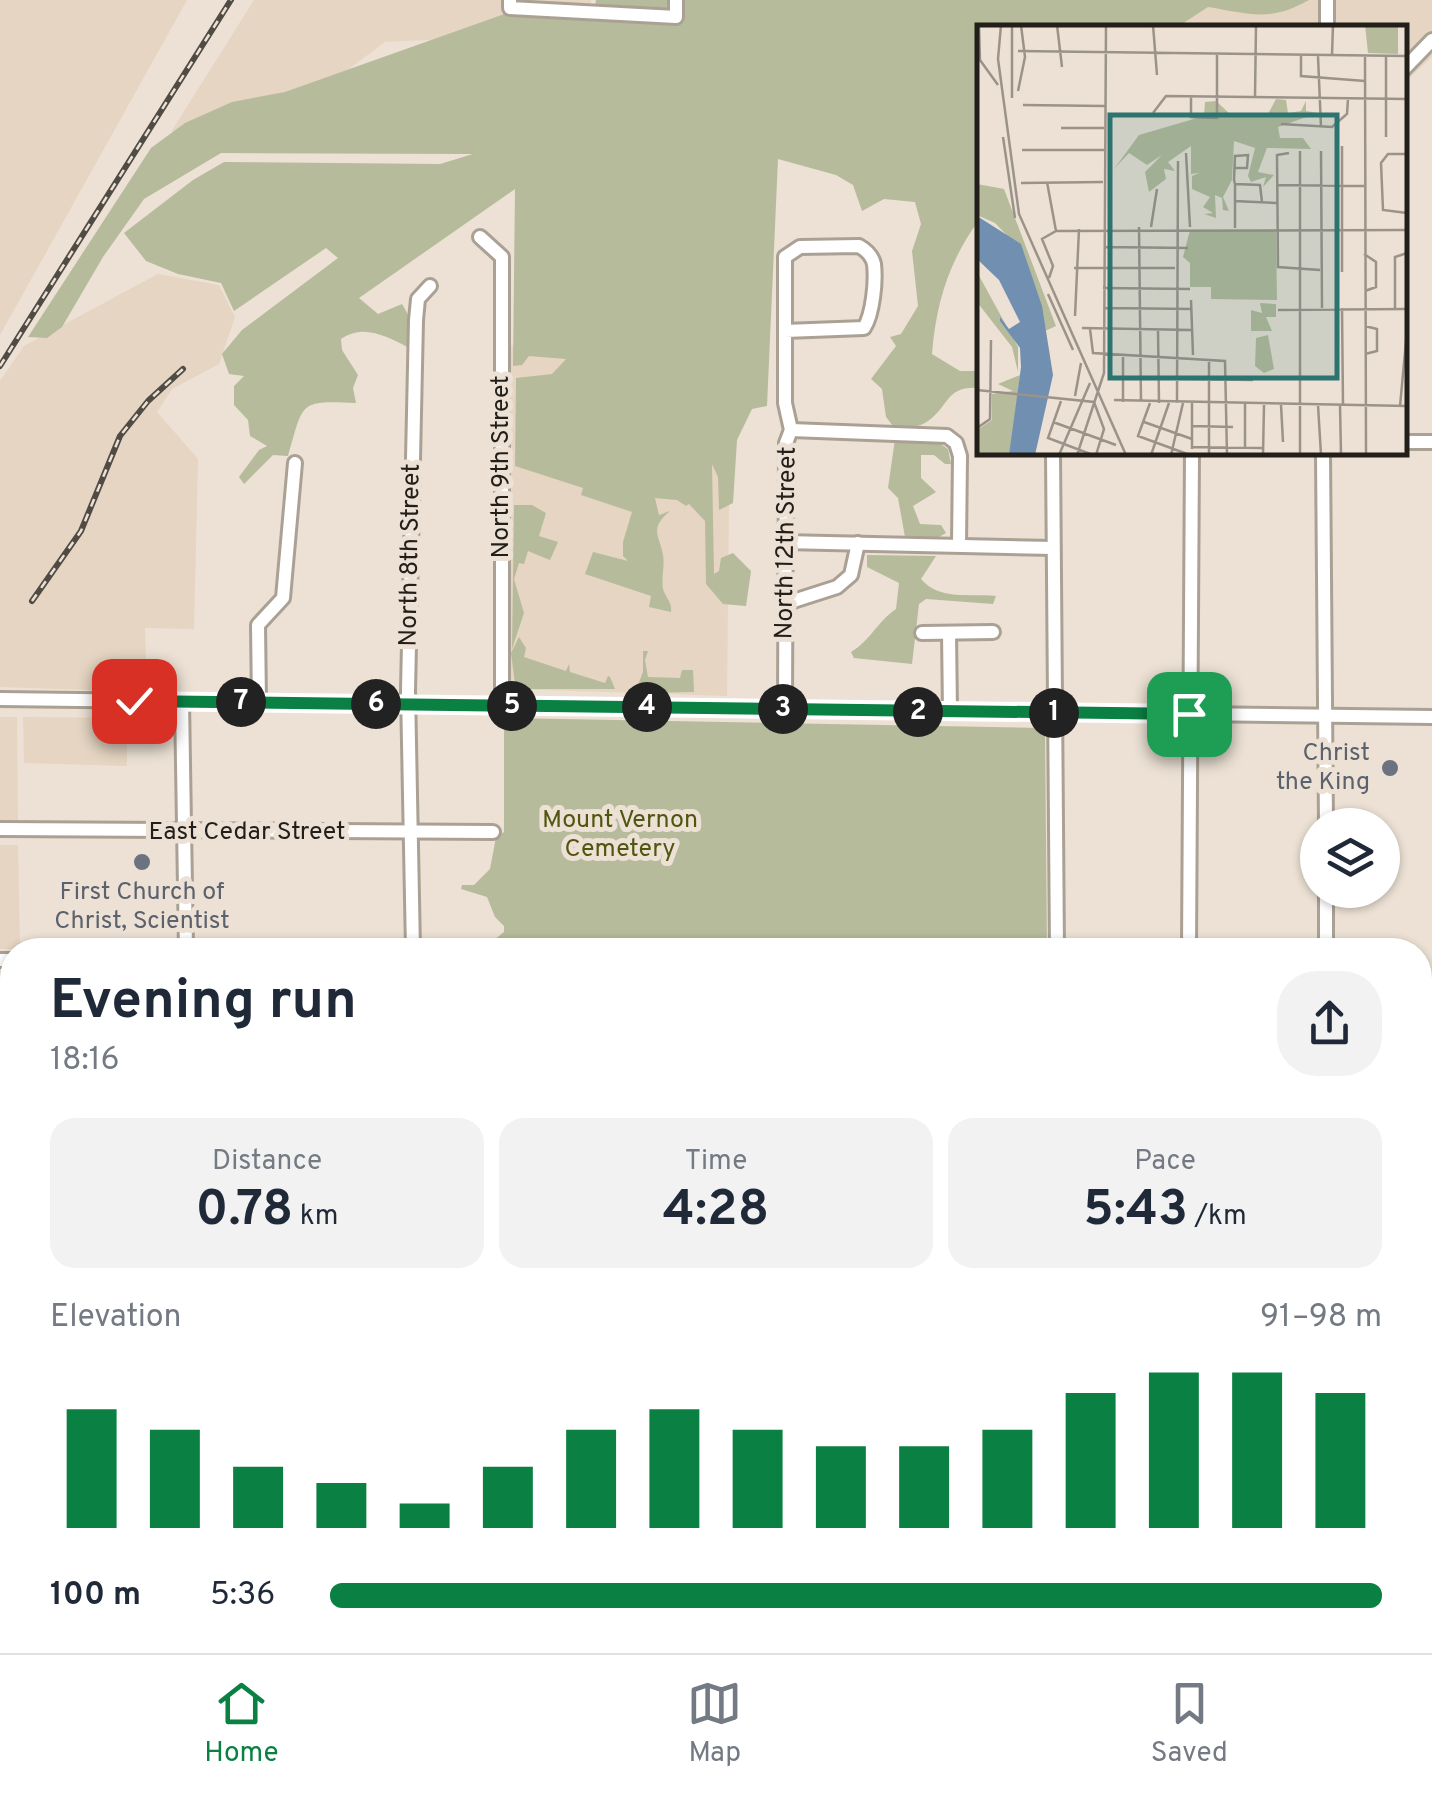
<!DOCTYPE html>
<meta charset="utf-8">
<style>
:root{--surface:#fff;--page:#f2f2f3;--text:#1f2937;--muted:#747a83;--line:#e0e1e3;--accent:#0b8043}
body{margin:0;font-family:Overpass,sans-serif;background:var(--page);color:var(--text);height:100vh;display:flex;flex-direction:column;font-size:38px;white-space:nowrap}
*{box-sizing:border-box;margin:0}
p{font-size:32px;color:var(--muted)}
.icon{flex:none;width:55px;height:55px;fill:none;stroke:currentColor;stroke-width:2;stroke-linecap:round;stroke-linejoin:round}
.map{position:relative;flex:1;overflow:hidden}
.drawer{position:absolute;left:0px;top:938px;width:1432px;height:718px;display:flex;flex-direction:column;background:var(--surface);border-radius:40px 40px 0 0;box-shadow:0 2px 8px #0004}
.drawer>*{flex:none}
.fabs{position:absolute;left:1300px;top:808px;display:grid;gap:20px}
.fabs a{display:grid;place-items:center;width:100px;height:100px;border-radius:50%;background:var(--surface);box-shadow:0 2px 8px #0004;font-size:50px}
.pin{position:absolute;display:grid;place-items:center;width:85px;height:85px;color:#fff;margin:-42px;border-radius:20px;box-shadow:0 5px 15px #0006}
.km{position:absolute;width:50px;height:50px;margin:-25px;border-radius:50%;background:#222;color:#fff;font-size:28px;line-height:50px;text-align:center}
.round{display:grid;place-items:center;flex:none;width:105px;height:105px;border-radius:40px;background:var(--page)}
.head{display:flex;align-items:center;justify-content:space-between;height:170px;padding:0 50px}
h1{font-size:55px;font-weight:700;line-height:75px}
.figures{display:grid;grid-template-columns:repeat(3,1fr);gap:15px;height:170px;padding:10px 50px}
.figures div{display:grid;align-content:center;border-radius:25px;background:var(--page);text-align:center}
.figures b{font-size:50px;font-weight:700}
.figures small{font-size:28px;font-weight:400}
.figures p{font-size:28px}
.chart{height:280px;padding:20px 50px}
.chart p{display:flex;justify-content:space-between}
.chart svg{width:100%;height:180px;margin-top:10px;stroke:var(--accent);stroke-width:6}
ul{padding:0 50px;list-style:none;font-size:32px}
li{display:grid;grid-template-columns:160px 120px 1fr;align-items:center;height:75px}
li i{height:25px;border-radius:12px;background:var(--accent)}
.dock{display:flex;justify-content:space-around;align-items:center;height:140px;border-top:2px solid var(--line);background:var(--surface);font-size:28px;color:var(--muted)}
.dock a{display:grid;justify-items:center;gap:5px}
.dock .active{color:var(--accent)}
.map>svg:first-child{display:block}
.built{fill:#e5d5c2}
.green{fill:#b6bb9b}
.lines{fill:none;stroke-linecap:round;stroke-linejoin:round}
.minor-casing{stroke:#aaa194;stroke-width:18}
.minor{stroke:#fff;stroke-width:12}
.rail-casing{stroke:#504b44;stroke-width:6}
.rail{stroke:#ece1d4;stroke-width:2.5;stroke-dasharray:8;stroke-linecap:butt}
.route-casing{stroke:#fff;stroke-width:20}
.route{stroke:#0b8043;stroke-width:12}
.worship-dot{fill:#6b7280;stroke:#ece1d4;stroke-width:4}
.labels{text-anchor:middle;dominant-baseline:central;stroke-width:10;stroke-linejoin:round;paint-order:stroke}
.street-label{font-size:25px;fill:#221e19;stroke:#ece1d4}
.worship-label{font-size:25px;fill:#5b616d;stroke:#ece1d4;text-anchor:end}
.park-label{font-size:25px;fill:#505610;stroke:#ece1d4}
.inset-road{fill:none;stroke:#9b9389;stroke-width:2.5}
.view{fill:#2c746f;fill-opacity:0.15;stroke:#2c746f;stroke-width:5}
.inset-edge{fill:none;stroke:#221e19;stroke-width:5}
</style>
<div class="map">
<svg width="1432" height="1653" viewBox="0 0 1432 1653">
<rect width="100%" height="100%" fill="#ece1d4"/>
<g class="built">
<polygon points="0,0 187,0 0,335"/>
<polygon points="254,0 591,0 591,20 467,38 385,42 338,77 171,132"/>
<polygon points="961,0 1432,0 1432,57 1405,82 1404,28 979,28"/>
<polygon points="158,274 219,285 235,317 219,364 172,389 157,412 198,459 194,629 145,628 147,692 0,687 0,381 24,346"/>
<polygon points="511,345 677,347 730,409 727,696 513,689 509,672"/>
<polygon points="0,717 17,717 18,820 0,820"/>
<polygon points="23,717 127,718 127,766 24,763"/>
<polygon points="0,845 18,845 20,949 0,949"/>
<rect x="0" y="1102" width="12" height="103"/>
<rect x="0" y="1223" width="12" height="113"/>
<polygon points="752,1642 1056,1643 1055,1653 837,1653 752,1650"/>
</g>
<g class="green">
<path d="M596 0H1309C1270 22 1251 14 1208 7L1182 24 1149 27 979 28V220C949 261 936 303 932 354L960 371H979V388C945 386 950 406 928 421 920 427 907 428 897 431L886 417 882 389 871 379 896 346 890 337 901 334 918 306 912 251 921 224 915 202 884 199 862 211 853 185 836 175 778 159 767 406 752 409 737 440 733 503 719 510 718 477 712 464 714 574 719 571 721 558 733 553 751 571 746 606 723 604 706 584 705 521 689 504 686 506 677 500 655 498 659 515 670 511C649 529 659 534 663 555 665 566 661 578 663 589 666 599 672 601 671 612L649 607 651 596 585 574 593 552 628 561 623 556V542L632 512 581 495 583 488 515 466 516 378 552 374 566 359 529 356 522 365 513 366 515 189 359 298 378 314 402 304 410 318V348C387 337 364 323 341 339L342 350 358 375 353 388 356 403C297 400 304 403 288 456L273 455 244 484 239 477 259 450 267 446 250 436 248 420 234 405V386L244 376 229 374 222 354 242 330 338 258 326 248 234 311 221 283 178 274 146 261 124 233 193 180 224 162 440 164 473 154 221 153 144 199 103 257 62 327 47 338 28 337 151 148 185 123 232 102 285 92 513 11 595 6Z"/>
<polygon points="895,439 939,443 948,449 951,464 945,464 934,455 921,455 921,478 936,492 913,506 920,524 941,525 946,533 937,538 905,537 898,498 888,488"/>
<polygon points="514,505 532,505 546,513 539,536 558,542 550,560 528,551 524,564 519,563 514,579 524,613 512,649"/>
<path d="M867 555 936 556 921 579C940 601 968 593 996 596L993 604 926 599 919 604 912 664 854 658 851 652C870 641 877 622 896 609L899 583 867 567Z"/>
<polygon points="519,637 526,648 524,657 566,671 569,664 570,672 605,683 608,676 610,677 615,689 523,689 518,682 515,684 511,653"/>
<polygon points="643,651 648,651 645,660 648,677 680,678 682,670 693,670 694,692 643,693 638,685 643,672"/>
<polygon points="504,718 1045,728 1047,950 491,950 493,941 504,932 504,926 495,917 487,897 461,889 462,885 474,885 490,869 496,837 504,832"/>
</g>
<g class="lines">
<defs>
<g id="minor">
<polyline points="510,0 510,8 676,17 676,0"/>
<polyline points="1327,0 1327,28"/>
<polyline points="1404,69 1432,40"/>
<polyline points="480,237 502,257 502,705"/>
<path d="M785 331 864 328C873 314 876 281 874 264 872 255 866 250 859 246L800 247 785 257V403L791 430 786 443 785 709"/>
<polyline points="791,430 947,436 956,443 960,456 959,545"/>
<polyline points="1404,442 1432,442"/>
<polyline points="1053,452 1057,950"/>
<polyline points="1323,452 1326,825"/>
<polyline points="783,542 1053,548"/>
<polyline points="784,604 837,587 851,575 858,543"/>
<polyline points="922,633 993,632"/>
<polyline points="949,633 950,712"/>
<polyline points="0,699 1432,717"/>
<polyline points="182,701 186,950"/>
<polyline points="259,702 258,625 283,598 295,463"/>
<polyline points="0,829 493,832"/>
<polyline points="413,950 408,691 416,320 418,299 430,286"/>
<polyline points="1189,950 1192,452"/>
<polyline points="1326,950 1326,890"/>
<polyline points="0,960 12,960"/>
<polyline points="0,1087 12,1087"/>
<polyline points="1420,1214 1432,1214"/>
<polyline points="0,1215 12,1214"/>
<polyline points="0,1346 12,1346"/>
<polyline points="0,1499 12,1499"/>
<polyline points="81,1642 81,1653"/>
<polyline points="196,1642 196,1653"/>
<polyline points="310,1642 310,1653"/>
<polyline points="422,1642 422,1653"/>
<polyline points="628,1653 628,1642"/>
<polyline points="741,1653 741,1642"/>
<polyline points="1194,1653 1194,1642"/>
</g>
</defs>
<use href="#minor" class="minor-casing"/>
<use href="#minor" class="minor"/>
<defs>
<g id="rail">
<polyline points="0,366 231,0"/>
<polyline points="32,601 81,531 120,436 148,401 183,369"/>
</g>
</defs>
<use href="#rail" class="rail-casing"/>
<use href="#rail" class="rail"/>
</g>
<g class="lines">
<defs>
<polyline id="route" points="134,701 1189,714"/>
</defs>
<use href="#route" class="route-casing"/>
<use href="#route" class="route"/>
</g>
<g class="worship-dot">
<circle cx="1390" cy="768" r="10"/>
<circle cx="142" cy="862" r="10"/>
</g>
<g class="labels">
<g class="street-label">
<text transform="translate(502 467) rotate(-90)">North 9th Street</text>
<text transform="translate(787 543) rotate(-89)">North 12th Street</text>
<text transform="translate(411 555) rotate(-89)">North 8th Street</text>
<text x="247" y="833">East Cedar Street</text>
</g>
<g class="worship-label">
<text x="1370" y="754">Christ<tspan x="1370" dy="29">the King</tspan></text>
<text x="142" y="893" text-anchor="middle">First Church of<tspan x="142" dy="29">Christ, Scientist</tspan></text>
</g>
<g class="park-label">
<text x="620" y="821">Mount Vernon<tspan x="620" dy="29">Cemetery</tspan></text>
</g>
</g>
<g transform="translate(977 25)">
<rect width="430" height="430" fill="#ece1d4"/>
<path d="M388 0H421V29L391 28ZM299 74 309 75 311 88 324 86 329 76V86L341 88 301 102 303 113H326L334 124 290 123 281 147 297 150 286 162 289 152 274 157 271 151 278 123 257 116 255 155 246 172 252 186 246 185 245 173 238 170 239 193 227 189 236 188 226 182 233 172 215 164V151L222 148 214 149V121L191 137 198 146 187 144 189 154 172 167 168 147 185 130 170 140 152 128 137 144 162 110 227 91 228 77 239 76 253 89H291ZM0 159 27 164 79 301 68 306 47 228 18 198 0 190ZM213 205 299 206 300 275 234 274V262H213V238L206 232ZM0 247 41 322V347L35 322 0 277ZM283 278 299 279V292H289L295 306H274V285L285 288ZM291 310 297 344 287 348 278 341 279 313ZM43 350 33 430H0V405L15 395V369L36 366 21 359Z" fill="#b6bb9b"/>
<path d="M0 191 44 219 65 281 76 350 58 430H32L44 342 43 323 23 296V292L32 304 43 297 22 255 0 234Z" fill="#718fb0"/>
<path class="inset-road" d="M2 0 3 35 21 60M24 0 21 34 42 189 149 430M80 0 85 42M176 0 180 50M41 26 430 31M324 30V51L388 56M355 30 356 0M341 31 344 102M388 31 389 430M409 31V112M41 66 48 32 44 0M214 71V92L240 93V28M278 72 279 0M35 73V0M46 80 128 81M176 88 189 71 430 74M304 99 355 102 370 89 371 74M84 103H127M26 112 38 193M45 125H127M323 126V430M344 126 345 283M209 128 213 202M312 128 300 130 301 242 343 245M430 129H411L404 138 406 185 430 188M258 143H270L271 130 258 131 257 155 258 159V203M70 157 79 206M44 158 126 157M258 159 283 160 285 177M300 160 387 161M257 176 300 178M162 202 164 377M174 202 180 164M127 222 211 223M387 229 399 237V262L388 266M97 243H198M365 247V121M72 253 76 241 65 214 79 206 430 205M126 263 213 264M71 269 96 325M214 275 216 330M127 283 214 284M365 283 366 380M418 284V232L430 228M301 285 430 284M98 291 102 204M388 301 400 304V326L388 329M105 303 215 305M113 304 116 328 248 336 250 430M181 305 182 378M146 329V377M146 353 276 355M0 365 117 377 127 404 119 430M98 371 104 338M137 375 430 381M84 376 71 413 116 430M173 378 161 411 213 430M200 378 201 136M268 379V423M304 380 306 417M341 380 344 430M363 380 364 430M423 381 430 306M76 397 139 420M167 397 215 414M215 401 256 402M0 403 13 394 14 315M215 422 286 423M215 424V378M82 430 113 358M100 430 127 348 129 0M174 430 192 378M194 430 206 378M232 430V334M286 430 287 380"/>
<path class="view" d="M133 90H360V353H133Z"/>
<rect width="430" height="430" class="inset-edge"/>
</g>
</svg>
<div class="fabs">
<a><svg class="icon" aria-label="layers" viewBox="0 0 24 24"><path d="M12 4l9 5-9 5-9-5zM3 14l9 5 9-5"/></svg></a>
</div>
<div class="pin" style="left:1189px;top:714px;background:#1e9e55"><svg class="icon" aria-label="arrive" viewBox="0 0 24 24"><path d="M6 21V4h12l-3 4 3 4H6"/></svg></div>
<div class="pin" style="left:134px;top:701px;background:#d93025"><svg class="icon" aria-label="check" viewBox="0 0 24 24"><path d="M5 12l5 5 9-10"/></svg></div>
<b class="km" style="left:1054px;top:713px">1</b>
<b class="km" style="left:918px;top:712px">2</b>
<b class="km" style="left:783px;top:709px">3</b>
<b class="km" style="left:647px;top:707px">4</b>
<b class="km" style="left:512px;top:706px">5</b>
<b class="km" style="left:376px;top:704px">6</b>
<b class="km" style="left:241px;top:702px">7</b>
<section class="drawer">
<div class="head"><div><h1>Evening run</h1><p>18:16</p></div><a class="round"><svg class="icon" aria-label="share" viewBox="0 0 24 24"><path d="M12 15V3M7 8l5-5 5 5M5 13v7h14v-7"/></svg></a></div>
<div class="figures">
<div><p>Distance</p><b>0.78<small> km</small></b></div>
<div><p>Time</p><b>4:28</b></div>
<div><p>Pace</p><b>5:43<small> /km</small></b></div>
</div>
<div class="chart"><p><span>Elevation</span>91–98 m</p>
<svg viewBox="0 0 160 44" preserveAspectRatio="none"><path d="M5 44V15M15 44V20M25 44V29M35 44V33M45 44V38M55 44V29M65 44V20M75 44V15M85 44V20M95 44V24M105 44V24M115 44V20M125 44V11M135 44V6M145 44V6M155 44V11"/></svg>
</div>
<ul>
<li><b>100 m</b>5:36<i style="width:100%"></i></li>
</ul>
</section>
</div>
<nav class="dock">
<a class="active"><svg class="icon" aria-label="home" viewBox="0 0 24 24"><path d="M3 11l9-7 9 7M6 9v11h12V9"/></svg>Home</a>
<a><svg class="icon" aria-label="map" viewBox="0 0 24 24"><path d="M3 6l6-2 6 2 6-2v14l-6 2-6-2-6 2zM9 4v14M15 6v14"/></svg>Map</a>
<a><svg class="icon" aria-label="saved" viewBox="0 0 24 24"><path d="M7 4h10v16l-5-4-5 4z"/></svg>Saved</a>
</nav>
